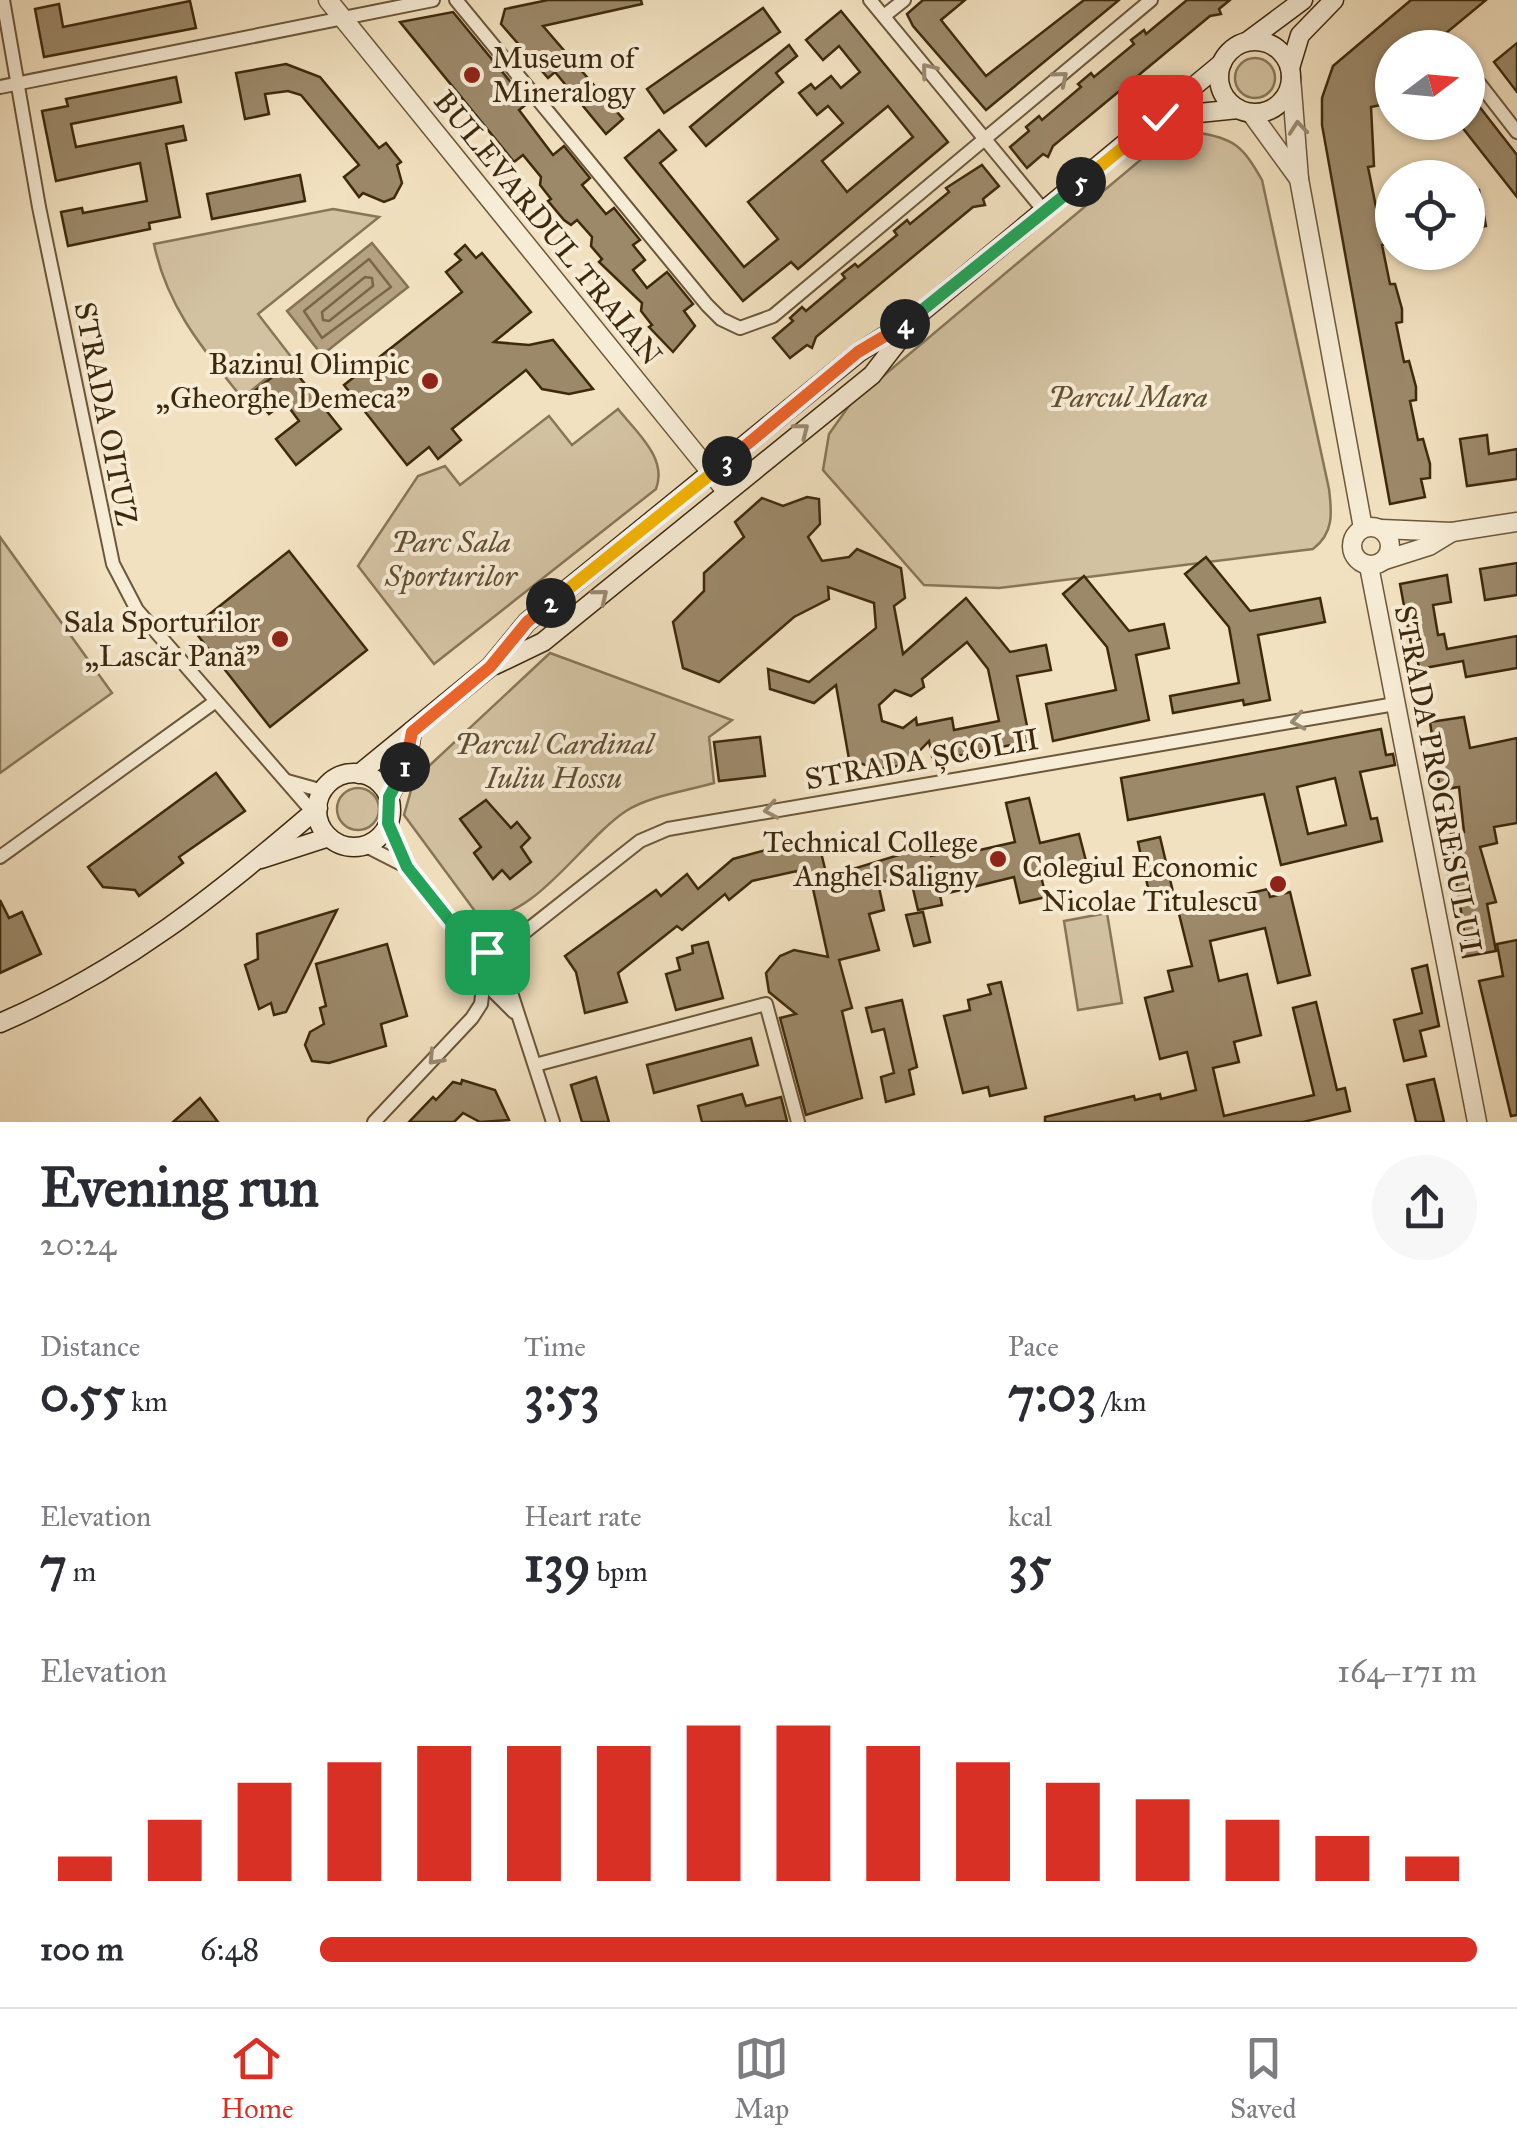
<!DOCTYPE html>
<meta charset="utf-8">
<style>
:root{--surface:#fff;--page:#f7f7f7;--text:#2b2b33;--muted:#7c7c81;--line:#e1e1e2;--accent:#d93025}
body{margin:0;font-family:"IM FELL Great Primer",serif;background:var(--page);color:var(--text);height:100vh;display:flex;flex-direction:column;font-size:38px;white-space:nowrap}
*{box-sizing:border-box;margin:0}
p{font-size:32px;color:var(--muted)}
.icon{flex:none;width:55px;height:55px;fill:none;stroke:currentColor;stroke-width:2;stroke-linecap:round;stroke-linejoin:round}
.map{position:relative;height:1122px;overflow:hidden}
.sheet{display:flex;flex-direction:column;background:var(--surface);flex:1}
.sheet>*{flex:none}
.needle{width:65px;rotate:74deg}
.controls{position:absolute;left:1375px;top:30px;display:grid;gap:20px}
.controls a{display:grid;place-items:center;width:110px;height:110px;border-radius:50%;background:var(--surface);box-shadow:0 2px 8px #0004;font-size:50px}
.pin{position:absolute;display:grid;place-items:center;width:85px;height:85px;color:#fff;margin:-42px;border-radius:20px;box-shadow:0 5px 15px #0006}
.km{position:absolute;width:50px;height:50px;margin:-25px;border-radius:50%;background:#222;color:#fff;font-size:28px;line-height:50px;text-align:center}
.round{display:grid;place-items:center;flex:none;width:105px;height:105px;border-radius:52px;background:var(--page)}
.head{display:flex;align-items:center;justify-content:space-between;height:170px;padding:0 40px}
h1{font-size:55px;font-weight:700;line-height:75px}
.figures{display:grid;grid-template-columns:repeat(3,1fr);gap:15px;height:170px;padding:10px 40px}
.figures div{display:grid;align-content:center}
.figures b{font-size:50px;font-weight:700}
.figures small{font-size:28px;font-weight:400}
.figures p{font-size:28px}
.chart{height:280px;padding:20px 40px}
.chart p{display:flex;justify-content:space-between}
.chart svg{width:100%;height:180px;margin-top:10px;stroke:var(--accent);stroke-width:6}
ul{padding:0 40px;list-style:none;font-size:32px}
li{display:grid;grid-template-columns:160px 120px 1fr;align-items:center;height:75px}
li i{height:25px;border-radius:12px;background:var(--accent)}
.tabs{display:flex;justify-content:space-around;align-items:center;height:140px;border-top:2px solid var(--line);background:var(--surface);font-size:28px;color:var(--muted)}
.tabs a{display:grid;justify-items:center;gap:5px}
.tabs .selected{color:var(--accent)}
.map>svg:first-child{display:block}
.green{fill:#d3c2a2;stroke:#887658;stroke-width:2.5}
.water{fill:#b5a283;stroke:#857254;stroke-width:2.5}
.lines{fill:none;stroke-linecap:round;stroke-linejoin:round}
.shore{stroke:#7a6648;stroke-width:2.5}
.building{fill:#9c896a;stroke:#3e290d;stroke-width:2.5;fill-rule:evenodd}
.minor-casing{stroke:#6b573a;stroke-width:16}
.tertiary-casing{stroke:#6b573a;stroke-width:21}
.secondary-casing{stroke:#3e290d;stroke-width:21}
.minor{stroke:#f7ecd6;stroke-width:12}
.tertiary{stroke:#f7ecd6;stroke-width:18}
.secondary{stroke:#f7ecd6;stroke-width:18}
.oneway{stroke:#9a8a72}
.split-1-casing{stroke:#fff;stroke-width:20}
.split-2-casing{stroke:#fff;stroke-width:20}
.split-3-casing{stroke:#fff;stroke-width:20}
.split-4-casing{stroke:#fff;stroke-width:20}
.split-5-casing{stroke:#fff;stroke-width:20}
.split-6-casing{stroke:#fff;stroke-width:20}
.split-1{stroke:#22a559;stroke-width:12}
.split-2{stroke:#f0652b;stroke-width:12}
.split-3{stroke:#f5b400;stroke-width:12}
.split-4{stroke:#f0652b;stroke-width:12}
.split-5{stroke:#22a559;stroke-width:12}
.split-6{stroke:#f5b400;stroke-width:12}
.poi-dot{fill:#8f2418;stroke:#f7ecd6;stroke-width:4}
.labels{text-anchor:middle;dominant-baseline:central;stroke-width:8;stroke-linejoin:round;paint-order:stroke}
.poi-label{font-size:30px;fill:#3e290d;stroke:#f7ecd6;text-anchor:end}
.street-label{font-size:30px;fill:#3e290d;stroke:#f7ecd6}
.park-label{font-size:30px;font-style:italic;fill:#634f32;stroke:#f7ecd6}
</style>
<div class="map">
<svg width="1517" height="1122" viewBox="0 0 1517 1122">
<rect width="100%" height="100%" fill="#f2e1c0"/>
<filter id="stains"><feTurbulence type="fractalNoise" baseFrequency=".002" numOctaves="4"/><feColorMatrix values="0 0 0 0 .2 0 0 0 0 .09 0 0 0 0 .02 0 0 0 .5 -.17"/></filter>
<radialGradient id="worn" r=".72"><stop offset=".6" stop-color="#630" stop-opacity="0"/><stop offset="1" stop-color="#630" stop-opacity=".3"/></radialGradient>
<g class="green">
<circle cx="1255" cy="78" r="20"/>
<path d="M1195 132C1235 139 1242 145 1262 180L1329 489C1332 513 1334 533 1313 549L999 588 924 585 823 470 829 434 851 403 1157 146Z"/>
<path d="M333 209 379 217 258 314 292 358 242 398C203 349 167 307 154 244Z"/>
<path d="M618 409C636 432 668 458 656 489L434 664 358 566 418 476 445 466 460 485 549 416 572 445Z"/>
<polygon points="0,537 112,693 0,773"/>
<path d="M550 653 732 720 709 737 714 783C687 791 649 796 626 811 582 840 535 920 480 918L404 815 414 780Z"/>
<circle cx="358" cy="809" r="21"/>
<polygon points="1107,913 1122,1003 1078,1010 1064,921"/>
</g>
<polygon class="water" points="372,243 408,287 322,355 287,311"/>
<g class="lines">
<g class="shore">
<polygon points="369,259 391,287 322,338 304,311"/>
<polygon points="365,277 372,278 373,286 329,321 323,320 322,312"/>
</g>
</g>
<g class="building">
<polygon points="548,0 641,0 642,4 543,26 623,119 606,134 555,72 548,78 501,24 505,9"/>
<polygon points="923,0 965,0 941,20 986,76 1084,0 1119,0 986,110 913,26 907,14"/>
<polygon points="1187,0 1230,0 1219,9 1221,14 1210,16 1053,146 1048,157 1043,154 1027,168 1010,147 1029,131 1026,127 1039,116 1042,120 1081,87 1078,84 1091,73 1094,77 1134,44 1131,40 1144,30 1146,34"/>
<polygon points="1411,0 1486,0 1428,48 1392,48 1392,77 1379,88 1384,95 1381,105 1371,107 1374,166 1368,167 1376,207 1381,206 1388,231 1388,244 1382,245 1390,284 1395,284 1402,309 1402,322 1396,323 1404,362 1409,361 1416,387 1416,400 1410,401 1418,440 1423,439 1430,464 1430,478 1421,479 1425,497 1390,504 1322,125 1322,98 1333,66"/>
<polygon points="190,1 196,28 44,57 35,9 59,4 63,27"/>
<polygon points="763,8 780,32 664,113 647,89"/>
<path d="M841 11 948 142 798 269 791 262 743 301 625 158 659 130 676 150 660 163 744 267 778 239 748 202 843 123 828 106 817 115 799 93 811 84 815 89 831 76 841 88 860 72 839 46 823 60 806 40ZM888 106 913 137 847 192 822 161Z"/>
<polygon points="453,12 528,103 519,110 553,155 564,146 590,178 582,185 606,214 614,208 640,240 633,245 645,260 633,270 647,288 667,272 693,304 684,311 695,326 673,352 649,327 652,325 641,311 642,303 599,262 602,259 591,246 592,237 577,220 571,225 564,220 548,201 551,199 540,185 541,177 523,155 514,162 400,22"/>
<polygon points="1517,43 1517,92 1494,62"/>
<polygon points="789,45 797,56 776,73 783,82 706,146 690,127"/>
<polygon points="286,64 320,77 379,148 386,143 401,162 397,165 402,183 394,198 384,202 363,193 359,197 344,177 359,165 301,95 288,91 265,94 269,114 245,119 236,73"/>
<polygon points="176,77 181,102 71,124 76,147 183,126 186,140 166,144 180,217 149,223 150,229 68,246 61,212 82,208 83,213 147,201 140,163 56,181 42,111 68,106 66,99"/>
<polygon points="1468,92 1517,155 1517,197 1458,122 1468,122"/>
<polygon points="982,165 999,186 983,199 985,205 973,207 816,337 812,348 807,345 790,358 773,338 793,321 790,318 802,307 806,311 845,278 842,274 855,264 858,267 897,235 894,231 907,220 910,224 949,192 946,188"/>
<polygon points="300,175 305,201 212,219 207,194"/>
<polygon points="1479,190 1486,226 1468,230 1468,193"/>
<polygon points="465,245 476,258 482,253 531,312 494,342 529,345 553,340 593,389 569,394 542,389 526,370 452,429 461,440 438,459 429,447 407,465 344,385 462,292 446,272 461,260 455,254"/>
<polygon points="289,364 341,429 296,465 276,439 299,421 285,402 269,414 252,393"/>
<polygon points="1487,435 1489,454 1517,449 1517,479 1467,486 1460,439"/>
<path d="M807 497 819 499 820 524 808 537 822 561 849 557 857 549 901 568 905 598 894 606 903 654 966 598 1010 652 1046 645 1051 670 1017 676 1030 741 933 761 929 741 906 765 876 769 849 759 836 685 814 703 770 689 768 669 809 682 876 628 874 603 828 587 829 599 794 617 719 682 683 668 673 622 704 591V573L744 537 735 522 762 498 783 506ZM967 642 988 669 999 721 954 730 952 718 917 725 916 718 903 728 882 721 879 705 895 690 911 696 924 687 922 679Z"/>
<polygon points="289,551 367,650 270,727 192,628"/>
<polygon points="1206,557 1250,611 1320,598 1325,622 1258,635 1270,700 1244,705 1243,700 1173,713 1170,696 1239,683 1229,627 1185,574"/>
<polygon points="1517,563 1517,595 1485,600 1480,569"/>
<polygon points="1447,575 1451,602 1433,605 1438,635 1444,634 1447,649 1517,636 1517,668 1466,677 1463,661 1419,669 1417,655 1413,655 1400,584"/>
<polygon points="1084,576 1129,631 1164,624 1169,648 1136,655 1149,720 1053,741 1046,704 1116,690 1107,647 1063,594"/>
<polygon points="1464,717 1470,748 1517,738 1517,823 1494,827 1497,843 1480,847 1496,902 1487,904 1496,951 1463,957 1461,945 1466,944 1455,872 1448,874 1445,861 1455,859 1451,834 1464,832 1459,787 1440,790 1430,722"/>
<path d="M1381 729 1386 755 1393 754 1395 765 1360 772 1371 819 1377 818 1382 841 1281 865 1264 794 1128 820 1121 778ZM1335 778 1346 825 1308 834 1297 787Z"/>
<polygon points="760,737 765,776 719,781 714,742"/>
<polygon points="216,773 245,811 179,857 183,863 139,896 135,890 103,887 88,867"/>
<polygon points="1029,798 1040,843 1079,834 1086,861 1040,872 1046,897 1020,903 1014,877 940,895 942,905 918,910 910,876 878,883 884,910 869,914 879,950 839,960 852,1008 842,1011 862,1098 806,1115 780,1018 796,1014 769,992 766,973 780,956 794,950 828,957 810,875 798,879 797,871 752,881 729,900 725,894 682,930 677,926 618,973 627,1002 585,1013 576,972 565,956 656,890 661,896 687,874 698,889 733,859 817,836 827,877 928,846 931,856 969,847 971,852 1015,842 1006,803"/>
<polygon points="486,800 511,828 517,822 530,838 521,847 531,862 510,879 502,870 493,879 474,853 481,847 460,819"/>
<polygon points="1160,837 1173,892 1150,897 1138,842"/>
<polygon points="1268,889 1270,897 1290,892 1310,975 1278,983 1265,928 1210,941 1219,981 1247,974 1261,1035 1234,1042 1239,1062 1213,1068 1224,1116 1314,1095 1293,1008 1316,1002 1337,1090 1345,1088 1350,1111 1303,1122 1045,1122 1045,1117 1134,1096 1135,1100 1160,1094 1161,1099 1196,1090 1187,1052 1160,1059 1145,998 1173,991 1168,971 1192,966 1178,910"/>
<polygon points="0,900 9,918 22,912 41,954 0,973"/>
<polygon points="337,910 286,1012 274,1015 271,1003 259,1009 245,965 258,959 257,934"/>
<polygon points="923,912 930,942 914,946 906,915"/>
<polygon points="1517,940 1517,1115 1511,1116 1479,981 1503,976 1497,944"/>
<polygon points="708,942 723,998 676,1010 666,974 680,970 677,958 693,953 692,946"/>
<polygon points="387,944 407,1016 381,1024 386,1046 329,1063 312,1061 305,1045 310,1032 324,1024 320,1008 326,1006 316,964"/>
<polygon points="1427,965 1439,1026 1420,1031 1426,1056 1404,1061 1394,1020 1422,1013 1412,969"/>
<polygon points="1001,982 1026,1088 990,1096 988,1087 963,1093 944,1016 970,1010 968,1000 991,994 988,985"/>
<polygon points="902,1000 917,1067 909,1070 914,1094 886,1102 881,1077 894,1073 884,1029 872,1032 866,1008"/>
<polygon points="751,1038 758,1065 654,1093 647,1065"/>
<polygon points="596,1077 609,1122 582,1122 571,1085"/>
<polygon points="1434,1079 1444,1122 1416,1122 1407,1085"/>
<polygon points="462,1080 495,1090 509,1120 480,1122 463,1113 454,1122 409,1122 433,1097 436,1100 453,1082 461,1084"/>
<polygon points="742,1094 746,1106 781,1097 787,1121 702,1122 698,1106"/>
<polygon points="200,1098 218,1122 173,1122"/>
</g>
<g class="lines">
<defs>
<g id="minor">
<polyline points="3,0 39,207 113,564 137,610 318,818"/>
<polyline points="456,0 707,305 721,319 740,328 773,316 1151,0"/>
<polyline points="870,0 1045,212"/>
<polyline points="884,16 904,0"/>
<polyline points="1468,69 1517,132"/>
<polyline points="0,87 433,0"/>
<polyline points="287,781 323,791"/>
<polyline points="388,823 407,867 458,931 487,952"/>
<polyline points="364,845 407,867"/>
<polyline points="0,857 216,701"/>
<polyline points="458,931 470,966"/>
<circle cx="488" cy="969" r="18"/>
<polyline points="497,954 640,841 668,829 1395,704"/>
<polyline points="505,974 553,1122"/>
<polyline points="489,987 514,1012"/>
<polyline points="535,1065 766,1004 798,1122"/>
<polyline points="374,1122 472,1018 481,1004 483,987"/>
</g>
<g id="tertiary">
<polyline points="328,0 726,491"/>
<polyline points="1291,77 1299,179 1363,528"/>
<polyline points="1251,113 1299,179"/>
<circle cx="1371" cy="546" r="19"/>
<polyline points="1381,529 1452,532 1517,522"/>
<polyline points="1385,560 1429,546 1452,532"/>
<polyline points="1369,566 1477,1122"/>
</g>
<g id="secondary">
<polyline points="1248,41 1303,0"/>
<circle cx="1255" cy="77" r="36"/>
<polyline points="1290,68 1300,35 1334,0"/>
<polyline points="1160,117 1238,109"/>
<polyline points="495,665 543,642 872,375 910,326"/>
<circle cx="354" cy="810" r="37"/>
<polyline points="359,774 490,667 527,622 858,353 918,315 1222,63"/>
<polyline points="389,797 407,762 412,731"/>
<polyline points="261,859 329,837"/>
<path d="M0 1023C123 970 217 895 318 808"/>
</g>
</defs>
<use href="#minor" class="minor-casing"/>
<use href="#tertiary" class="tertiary-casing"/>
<use href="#secondary" class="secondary-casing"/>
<use href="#minor" class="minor"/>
<use href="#tertiary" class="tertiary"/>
<use href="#secondary" class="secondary"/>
</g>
<defs><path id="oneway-chevron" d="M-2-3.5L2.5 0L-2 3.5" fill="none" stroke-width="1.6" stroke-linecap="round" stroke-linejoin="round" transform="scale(2.5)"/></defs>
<g class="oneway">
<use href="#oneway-chevron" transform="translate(928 70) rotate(-129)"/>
<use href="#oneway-chevron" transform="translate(1061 78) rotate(-40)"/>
<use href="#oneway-chevron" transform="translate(1298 128) rotate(-95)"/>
<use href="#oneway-chevron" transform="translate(802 430) rotate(-38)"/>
<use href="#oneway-chevron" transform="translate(601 596) rotate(-39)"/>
<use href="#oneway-chevron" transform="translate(1298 721) rotate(170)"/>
<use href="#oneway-chevron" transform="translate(771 810) rotate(170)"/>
<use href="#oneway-chevron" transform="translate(435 1058) rotate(133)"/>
</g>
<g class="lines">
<defs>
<polyline id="split-1" points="405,767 389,797 388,823 407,867 458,931 487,952"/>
<polyline id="split-2" points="405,767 412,732 490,667 527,622 551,603"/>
<polyline id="split-3" points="551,603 727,461"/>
<polyline id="split-4" points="727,461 858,352 905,324"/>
<polyline id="split-5" points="905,324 1081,182"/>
<polyline id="split-6" points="1081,182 1160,117"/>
</defs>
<use href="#split-1" class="split-1-casing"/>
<use href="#split-2" class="split-2-casing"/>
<use href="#split-3" class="split-3-casing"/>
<use href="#split-4" class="split-4-casing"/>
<use href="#split-5" class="split-5-casing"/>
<use href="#split-6" class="split-6-casing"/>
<use href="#split-1" class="split-1"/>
<use href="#split-2" class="split-2"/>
<use href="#split-3" class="split-3"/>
<use href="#split-4" class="split-4"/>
<use href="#split-5" class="split-5"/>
<use href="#split-6" class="split-6"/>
</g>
<g class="poi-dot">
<circle cx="472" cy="75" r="10"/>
<circle cx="430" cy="381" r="10"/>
<circle cx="280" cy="639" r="10"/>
<circle cx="998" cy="859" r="10"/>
<circle cx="1278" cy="884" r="10"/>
</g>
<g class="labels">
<g class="poi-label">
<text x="492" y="58" text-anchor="start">Museum of<tspan x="492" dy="34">Mineralogy</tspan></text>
<text x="410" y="364">Bazinul Olimpic<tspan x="410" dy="34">„Gheorghe Demeca”</tspan></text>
<text x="260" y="622">Sala Sporturilor<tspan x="260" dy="34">„Lascăr Pană”</tspan></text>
<text x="978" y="842">Technical College<tspan x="978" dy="34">Anghel Saligny</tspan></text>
<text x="1258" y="867">Colegiul Economic<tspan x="1258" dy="34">Nicolae Titulescu</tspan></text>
</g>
<g class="street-label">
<text transform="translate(548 228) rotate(51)">BULEVARDUL TRAIAN</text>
<text transform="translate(106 414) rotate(79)">STRADA OITUZ</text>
<text transform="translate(922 759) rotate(-10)">STRADA ȘCOLII</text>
<text transform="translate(1438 779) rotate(79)">STRADA PROGRESULUI</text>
</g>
<g class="park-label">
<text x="1128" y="397">Parcul Mara</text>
<text x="451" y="542">Parc Sala<tspan x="451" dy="34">Sporturilor</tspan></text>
<text x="554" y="744">Parcul Cardinal<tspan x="554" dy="34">Iuliu Hossu</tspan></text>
</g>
</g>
<rect width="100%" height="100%" filter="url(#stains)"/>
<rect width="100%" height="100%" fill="url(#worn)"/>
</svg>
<div class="controls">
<a><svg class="needle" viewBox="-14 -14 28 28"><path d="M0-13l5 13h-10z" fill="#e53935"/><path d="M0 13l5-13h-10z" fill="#7c7c81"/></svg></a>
<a><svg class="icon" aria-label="locate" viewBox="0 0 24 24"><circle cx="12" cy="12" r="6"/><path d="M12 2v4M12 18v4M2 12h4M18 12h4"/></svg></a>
</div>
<div class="pin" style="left:487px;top:952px;background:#1e9e55"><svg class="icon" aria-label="arrive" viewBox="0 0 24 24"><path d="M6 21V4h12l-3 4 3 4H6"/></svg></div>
<div class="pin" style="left:1160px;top:117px;background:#d93025"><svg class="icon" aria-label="check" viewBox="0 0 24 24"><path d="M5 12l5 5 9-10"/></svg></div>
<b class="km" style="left:405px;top:767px">1</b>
<b class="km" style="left:551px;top:603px">2</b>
<b class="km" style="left:727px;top:461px">3</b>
<b class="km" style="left:905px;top:324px">4</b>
<b class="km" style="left:1081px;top:182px">5</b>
</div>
<section class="sheet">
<div class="head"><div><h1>Evening run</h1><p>20:24</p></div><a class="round"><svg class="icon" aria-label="share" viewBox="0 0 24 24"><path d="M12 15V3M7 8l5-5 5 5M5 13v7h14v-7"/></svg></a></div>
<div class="figures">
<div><p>Distance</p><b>0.55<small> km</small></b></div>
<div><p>Time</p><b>3:53</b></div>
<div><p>Pace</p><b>7:03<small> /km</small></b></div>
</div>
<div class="figures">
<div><p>Elevation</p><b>7<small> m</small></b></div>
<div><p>Heart rate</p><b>139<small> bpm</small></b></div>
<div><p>kcal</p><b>35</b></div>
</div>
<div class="chart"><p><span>Elevation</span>164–171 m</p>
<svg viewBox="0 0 160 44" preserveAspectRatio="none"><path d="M5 44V38M15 44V29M25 44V20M35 44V15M45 44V11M55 44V11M65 44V11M75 44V6M85 44V6M95 44V11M105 44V15M115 44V20M125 44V24M135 44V29M145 44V33M155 44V38"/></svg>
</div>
<ul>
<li><b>100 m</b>6:48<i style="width:100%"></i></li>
</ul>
</section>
<nav class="tabs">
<a class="selected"><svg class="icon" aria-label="home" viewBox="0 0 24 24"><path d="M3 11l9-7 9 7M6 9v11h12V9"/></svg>Home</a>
<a><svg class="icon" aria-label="map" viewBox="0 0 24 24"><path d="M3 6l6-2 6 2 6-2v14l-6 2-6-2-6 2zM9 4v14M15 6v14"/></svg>Map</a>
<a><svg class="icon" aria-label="saved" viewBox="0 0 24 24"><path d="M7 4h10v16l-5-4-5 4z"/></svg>Saved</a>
</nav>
